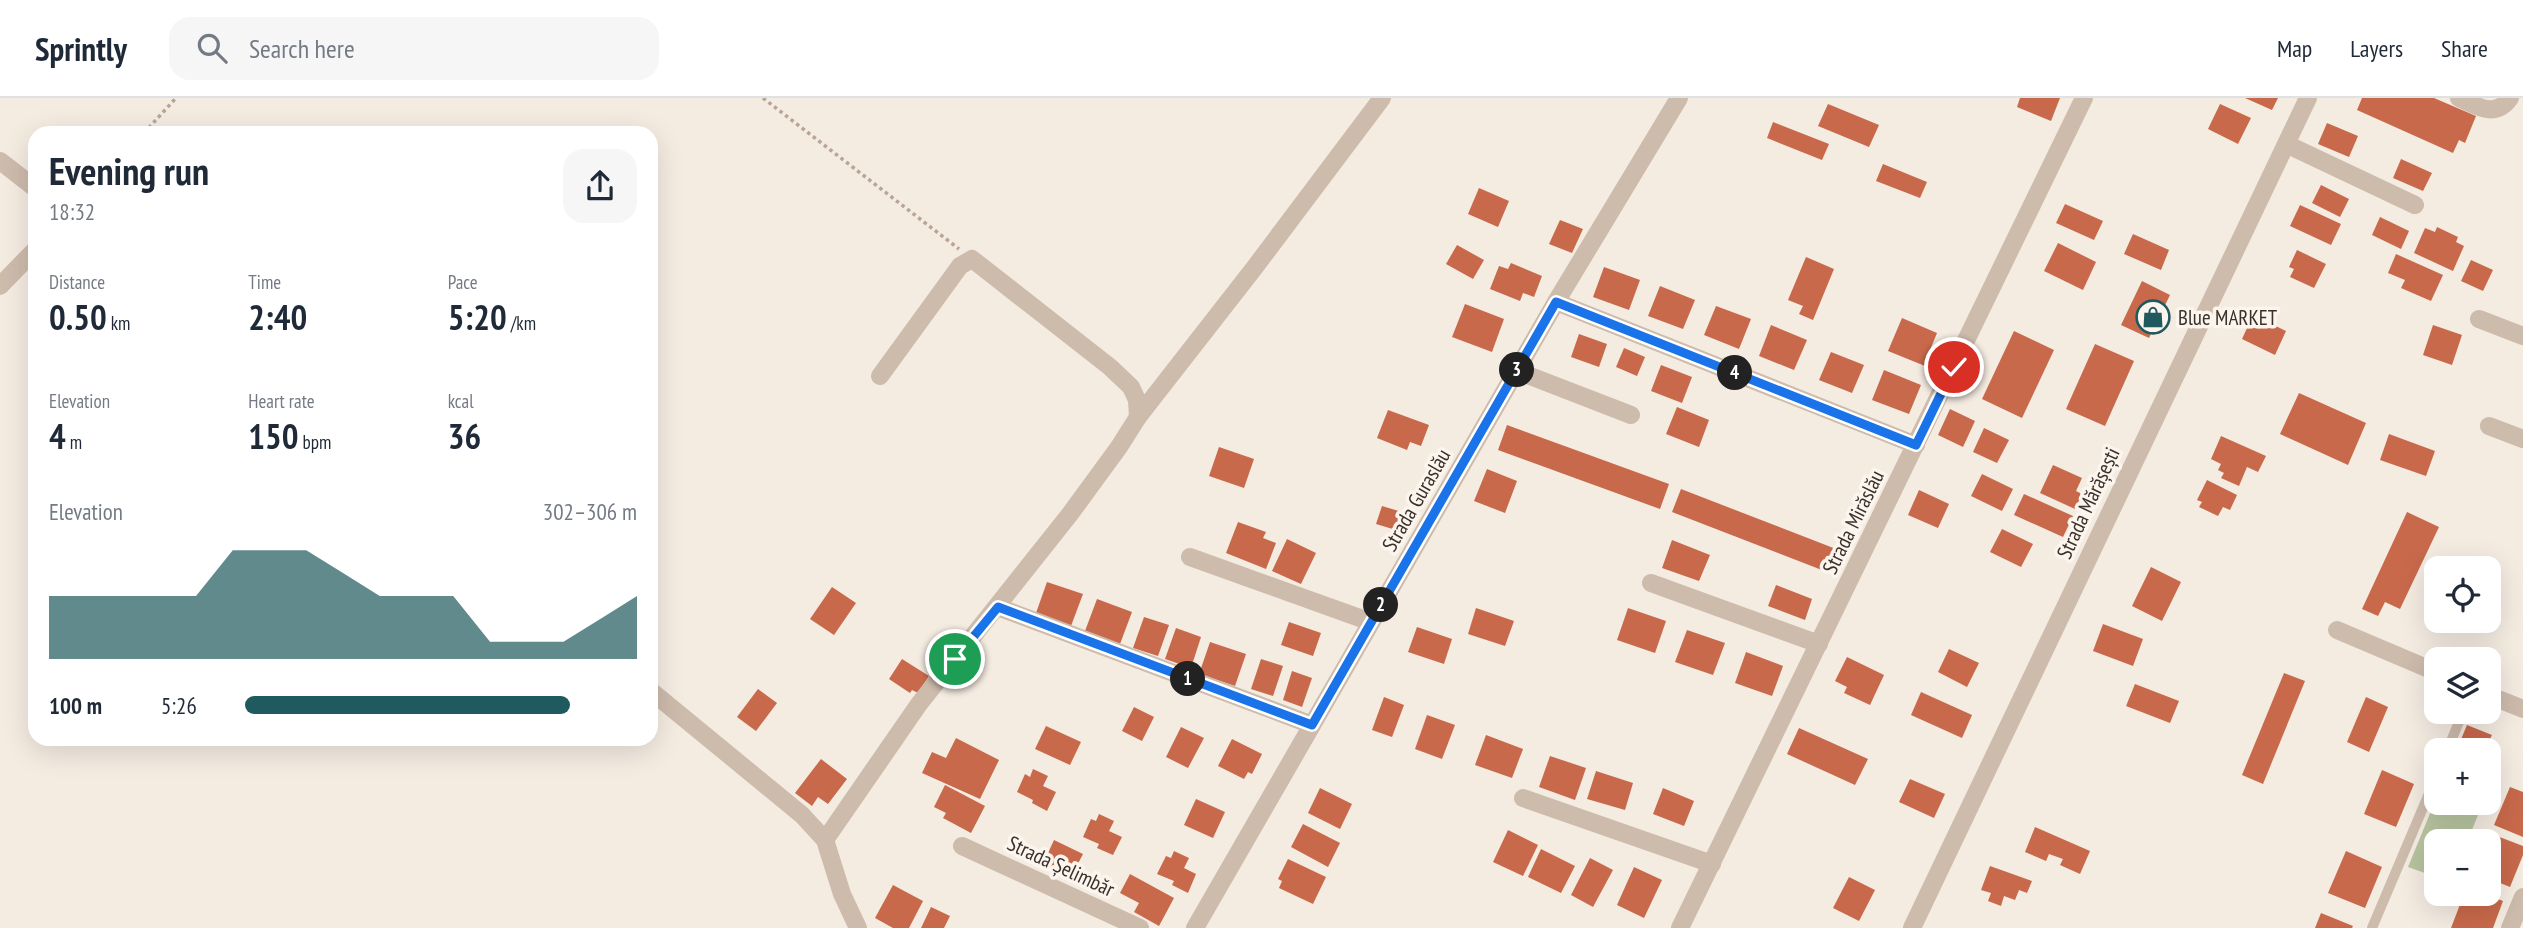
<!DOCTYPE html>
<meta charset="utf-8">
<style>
:root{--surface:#fff;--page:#f6f6f7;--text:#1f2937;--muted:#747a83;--line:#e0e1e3;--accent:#1f5a5e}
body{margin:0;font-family:"PT Sans Narrow",sans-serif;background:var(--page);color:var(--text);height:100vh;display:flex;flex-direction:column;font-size:26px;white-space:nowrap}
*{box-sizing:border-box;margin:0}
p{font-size:23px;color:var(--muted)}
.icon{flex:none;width:38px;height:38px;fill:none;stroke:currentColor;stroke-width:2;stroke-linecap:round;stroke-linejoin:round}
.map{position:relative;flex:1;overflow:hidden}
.panel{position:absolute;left:28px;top:28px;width:630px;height:620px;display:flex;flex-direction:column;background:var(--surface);border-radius:21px;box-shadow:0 7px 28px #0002}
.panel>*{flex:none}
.fabs{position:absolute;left:2424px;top:458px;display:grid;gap:14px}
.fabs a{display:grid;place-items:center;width:77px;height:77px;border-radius:14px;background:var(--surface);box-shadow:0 7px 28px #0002;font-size:35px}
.pin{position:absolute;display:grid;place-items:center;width:60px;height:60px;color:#fff;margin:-30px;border:4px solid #fff;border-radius:50%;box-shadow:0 2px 7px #0007}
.km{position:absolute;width:35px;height:35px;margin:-18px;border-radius:50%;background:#222;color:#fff;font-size:19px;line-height:35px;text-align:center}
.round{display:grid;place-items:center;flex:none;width:74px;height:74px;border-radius:21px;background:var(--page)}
.headline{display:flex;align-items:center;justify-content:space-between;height:119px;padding:0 21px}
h1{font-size:38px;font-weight:700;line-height:52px}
.metrics{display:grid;grid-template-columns:repeat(3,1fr);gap:10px;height:119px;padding:7px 21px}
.metrics div{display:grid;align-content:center}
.metrics b{font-size:35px;font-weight:700}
.metrics small{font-size:19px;font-weight:400}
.metrics p{font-size:19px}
.chart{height:196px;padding:14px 21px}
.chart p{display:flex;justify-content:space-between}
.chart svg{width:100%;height:126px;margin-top:7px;fill:var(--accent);opacity:.7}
ul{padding:0 21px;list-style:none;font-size:23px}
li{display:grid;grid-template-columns:112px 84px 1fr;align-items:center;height:52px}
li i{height:18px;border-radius:9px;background:var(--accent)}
header{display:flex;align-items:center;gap:42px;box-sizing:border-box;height:98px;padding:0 35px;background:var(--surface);border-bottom:2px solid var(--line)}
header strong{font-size:33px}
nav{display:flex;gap:38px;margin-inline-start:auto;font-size:24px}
.search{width:490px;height:63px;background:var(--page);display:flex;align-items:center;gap:18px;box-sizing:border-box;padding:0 24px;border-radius:21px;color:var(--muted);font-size:26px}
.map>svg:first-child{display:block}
.green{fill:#b8c4a0}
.building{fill:#c8694b}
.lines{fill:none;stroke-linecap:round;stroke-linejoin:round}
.path{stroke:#b9a596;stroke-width:3.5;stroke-dasharray:3.5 3.5;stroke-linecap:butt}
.service{stroke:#cdbbac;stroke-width:10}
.minor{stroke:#cdbbac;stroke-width:18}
.route-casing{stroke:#fff;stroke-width:14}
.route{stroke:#1a73e8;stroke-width:9}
.labels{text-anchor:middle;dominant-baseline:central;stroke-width:7;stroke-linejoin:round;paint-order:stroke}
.poi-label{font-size:21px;fill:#3b302b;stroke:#fbf5ee;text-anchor:start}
.street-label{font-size:21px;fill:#3b302b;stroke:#fbf5ee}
</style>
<header>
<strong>Sprintly</strong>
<div class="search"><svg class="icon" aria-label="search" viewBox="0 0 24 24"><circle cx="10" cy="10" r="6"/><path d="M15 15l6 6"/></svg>Search here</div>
<nav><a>Map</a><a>Layers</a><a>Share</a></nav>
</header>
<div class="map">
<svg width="2523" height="830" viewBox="0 0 2523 830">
<rect width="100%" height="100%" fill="#f4ebe1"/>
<polygon class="green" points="2436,701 2436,705 2448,705 2478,717 2467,744 2436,744 2436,779 2408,769"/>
<g class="building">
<polygon points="2020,0 2060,0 2051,23 2017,9"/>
<polygon points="2245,0 2278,0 2272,12"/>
<polygon points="2362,0 2434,0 2476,18 2465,45 2459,42 2453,55 2357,12"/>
<polygon points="1828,6 1879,27 1869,49 1818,28"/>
<polygon points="2220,6 2251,20 2238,46 2208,31"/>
<polygon points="1773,24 1829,46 1822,62 1767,40"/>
<polygon points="2327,25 2358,38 2349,59 2318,46"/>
<polygon points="2401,61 2432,75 2423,93 2393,80"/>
<polygon points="1883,66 1927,84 1920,100 1876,83"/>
<polygon points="2321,87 2349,101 2340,119 2312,105"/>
<polygon points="1479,90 1509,103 1498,129 1468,116"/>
<polygon points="2065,106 2103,123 2094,142 2056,125"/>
<polygon points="2300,107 2341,126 2331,147 2290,128"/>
<polygon points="2380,119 2409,133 2401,151 2372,137"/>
<polygon points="1560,122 1583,131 1572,155 1549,146"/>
<polygon points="2437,129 2458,139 2456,144 2464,148 2453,173 2414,155 2425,130 2435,134"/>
<polygon points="2133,136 2169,152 2161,172 2124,156"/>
<polygon points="2058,145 2096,164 2083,192 2044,173"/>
<polygon points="1457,147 1484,162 1473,181 1446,166"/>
<polygon points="2297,152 2326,166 2314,190 2290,179 2294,171 2289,169"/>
<polygon points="2396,156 2443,177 2431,203 2401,190 2405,182 2388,175"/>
<polygon points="1806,159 1834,171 1813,222 1799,216 1803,208 1788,202"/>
<polygon points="2471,162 2493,172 2483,193 2461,183"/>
<polygon points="1511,165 1542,178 1534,199 1523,195 1520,203 1490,191 1499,168 1508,171"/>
<polygon points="1604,169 1640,182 1629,212 1593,199"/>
<polygon points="2142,183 2170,197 2149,240 2121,227"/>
<polygon points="1660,188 1695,202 1683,231 1648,218"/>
<polygon points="1465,206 1504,221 1492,254 1452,239"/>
<polygon points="1716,208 1751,221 1739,251 1704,237"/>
<polygon points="2253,217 2286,233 2275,257 2242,241"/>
<polygon points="1902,220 1937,235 1930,252 1936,254 1930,270 1888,253"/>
<polygon points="1771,227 1807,242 1794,272 1759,258"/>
<polygon points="2433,227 2462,237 2452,267 2423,257"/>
<polygon points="2014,233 2054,252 2022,320 1982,301"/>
<polygon points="1579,236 1607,246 1599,269 1571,259"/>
<polygon points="2095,246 2134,263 2105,328 2066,311"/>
<polygon points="1624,250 1645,259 1637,278 1616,269"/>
<polygon points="1831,254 1864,267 1852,295 1819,282"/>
<polygon points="1661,267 1692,279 1682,305 1651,293"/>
<polygon points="1884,272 1921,287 1909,316 1872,302"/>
<polygon points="2299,295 2366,325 2348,367 2280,336"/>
<polygon points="1677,309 1709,322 1699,349 1666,336"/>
<polygon points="1950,311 1975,323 1963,349 1938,337"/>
<polygon points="1388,312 1429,327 1421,348 1410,344 1407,352 1377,340"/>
<polygon points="1507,327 1669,386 1660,411 1498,352"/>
<polygon points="1984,330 2009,342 1997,365 1973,354"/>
<polygon points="2389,336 2435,353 2426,378 2380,362"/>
<polygon points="2221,338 2266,358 2258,374 2247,369 2239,388 2221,380 2224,375 2218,372 2221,366 2211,361"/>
<polygon points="1219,349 1254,361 1244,390 1209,378"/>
<polygon points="2053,367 2082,380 2076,393 2082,396 2075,411 2040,395"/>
<polygon points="1487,371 1517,383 1505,415 1474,403"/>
<polygon points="1982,376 2013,391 2002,413 1971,398"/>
<polygon points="2207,382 2237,397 2230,412 2223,409 2218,418 2199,409 2202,404 2197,402"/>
<polygon points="1681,391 1836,451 1827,474 1672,414"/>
<polygon points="1919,392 1949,406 1938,430 1908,417"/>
<polygon points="2024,396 2073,418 2063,439 2014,417"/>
<polygon points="1382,408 1412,417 1406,435 1376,426"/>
<polygon points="2407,414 2439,429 2400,511 2385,504 2378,518 2362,511"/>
<polygon points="1238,424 1266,434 1263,440 1276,445 1266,471 1226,455"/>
<polygon points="2002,431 2033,446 2021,469 1990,454"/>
<polygon points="1287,441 1316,455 1301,486 1272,473"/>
<polygon points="1672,442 1710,457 1699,483 1662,470"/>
<polygon points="2151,469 2181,484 2162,523 2132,508"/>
<polygon points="1047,484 1083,496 1071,528 1036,515"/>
<polygon points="1776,487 1812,501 1805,522 1768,508"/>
<polygon points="832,489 856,505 834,537 810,521"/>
<polygon points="1097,501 1132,514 1120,546 1085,533"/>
<polygon points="1476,510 1514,523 1505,548 1468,536"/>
<polygon points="1628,510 1666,523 1655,555 1617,542"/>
<polygon points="1144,519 1169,527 1158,558 1133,550"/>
<polygon points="1289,524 1321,535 1313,558 1281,547"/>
<polygon points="2103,526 2143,541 2133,568 2093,553"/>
<polygon points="1417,529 1452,541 1444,566 1408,554"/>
<polygon points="1176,530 1201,539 1191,570 1165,561"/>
<polygon points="1687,532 1725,545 1713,577 1675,564"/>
<polygon points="1210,544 1246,556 1235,588 1199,576"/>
<polygon points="1949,551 1979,565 1967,589 1938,574"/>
<polygon points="1746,554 1783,568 1772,598 1735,585"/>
<polygon points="1847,559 1884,577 1870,607 1844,595 1847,589 1835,583"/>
<polygon points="902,561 929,578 918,595 912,592 910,595 889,581"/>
<polygon points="1261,561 1283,568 1273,598 1251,591"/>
<polygon points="1292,573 1312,580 1302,609 1283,602"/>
<polygon points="2284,575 2305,583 2263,686 2242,677"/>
<polygon points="2135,586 2179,603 2170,625 2126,608"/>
<polygon points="758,591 777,605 756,633 737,619"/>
<polygon points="1921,594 1972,617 1962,640 1911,617"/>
<polygon points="1384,599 1404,607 1392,639 1372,632"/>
<polygon points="2366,599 2388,609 2369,654 2347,644"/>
<polygon points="1134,609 1154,619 1142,643 1122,633"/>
<polygon points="1427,617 1455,627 1442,661 1415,651"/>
<polygon points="2467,627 2492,637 2489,643 2498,647 2489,669 2488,653 2456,653"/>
<polygon points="1046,628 1081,644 1070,667 1035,651"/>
<polygon points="1181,629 1204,640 1188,670 1166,659"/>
<polygon points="1799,630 1868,661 1855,687 1787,656"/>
<polygon points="1486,637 1523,651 1512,680 1475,667"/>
<polygon points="956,640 999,662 980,701 922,675 932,654 946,660"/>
<polygon points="1232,641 1262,656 1252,676 1248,674 1244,681 1218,668"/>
<polygon points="1550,658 1586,670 1575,702 1539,689"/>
<polygon points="821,661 847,681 828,706 818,699 812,708 795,695"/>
<polygon points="1033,671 1048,678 1043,688 1056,694 1047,713 1032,705 1033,702 1017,694 1025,676 1030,679"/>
<polygon points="2382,672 2414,686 2396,729 2364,716"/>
<polygon points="1596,673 1633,685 1625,712 1587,701"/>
<polygon points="1910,681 1945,696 1934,720 1899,704"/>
<polygon points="945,687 985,708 971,735 943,720 946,715 934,709"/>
<polygon points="2510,689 2523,694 2523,739 2494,727"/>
<polygon points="1320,690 1352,706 1340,731 1308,715"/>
<polygon points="1663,690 1694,703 1684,728 1653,716"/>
<polygon points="1196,701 1225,714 1213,740 1184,727"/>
<polygon points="1099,716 1114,723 1109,733 1122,739 1113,757 1097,750 1099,746 1083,739 1091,721 1096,723"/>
<polygon points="1303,726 1340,745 1328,769 1291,749"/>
<polygon points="2035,729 2090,753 2080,776 2060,767 2063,761 2049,756 2046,763 2025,754"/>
<polygon points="1508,732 1538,747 1523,778 1493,764"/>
<polygon points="2489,735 2523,748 2523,757 2510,789 2488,780 2488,744 2486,744"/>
<polygon points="1054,742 1083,756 1071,779 1043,766"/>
<polygon points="1541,751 1575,768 1561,795 1528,779"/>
<polygon points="1174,753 1189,760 1184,770 1196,776 1188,795 1172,787 1174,783 1157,776 1166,758 1171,760"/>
<polygon points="2346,753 2382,769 2365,810 2328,795"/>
<polygon points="1590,760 1613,772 1593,809 1571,797"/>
<polygon points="1288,761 1326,779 1313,806 1279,790 1282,783 1278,781"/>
<polygon points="1990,768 2032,783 2027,795 2019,792 2015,802 2004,798 2001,808 1988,803 1991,795 1981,792"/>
<polygon points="1634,769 1662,782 1644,820 1617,807"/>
<polygon points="1130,776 1174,800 1159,828 1134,814 1139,805 1120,795"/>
<polygon points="1849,779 1875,792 1859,823 1833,810"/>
<polygon points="893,787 923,803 909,830 893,830 875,820"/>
<polygon points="2464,796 2485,796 2503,803 2493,830 2451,830"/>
<polygon points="931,809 950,818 944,830 921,830"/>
<polygon points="2321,815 2353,828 2352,830 2315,830"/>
</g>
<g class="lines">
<g class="path">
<polyline points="763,0 959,151"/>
<polyline points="144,35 176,0"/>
</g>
<g class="service">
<polyline points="2447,653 2463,614"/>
<polyline points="2372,830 2436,679"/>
</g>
<g class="minor">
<path d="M2459 0C2477 8 2495 21 2510 0"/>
<polyline points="2286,46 2415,107"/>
<polyline points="0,63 35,90"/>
<polyline points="0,188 35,152"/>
<polyline points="1556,204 1916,347"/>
<polyline points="2479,221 2523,238"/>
<polyline points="1517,273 1631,317"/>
<polyline points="1138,319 1255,169 1382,0"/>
<polyline points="2489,328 2523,341"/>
<polyline points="1190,459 1371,524"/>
<polyline points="1651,485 1819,546"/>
<polyline points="998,509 1312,627"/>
<polyline points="2337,532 2436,574"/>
<polyline points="651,593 802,717 825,742 842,796 858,830"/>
<polyline points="2488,597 2523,611"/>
<polyline points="1523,700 1712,766"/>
<polyline points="825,742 919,606 1070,416 1119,349 1138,319 1137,302 1131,289 1110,269 972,161 960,168 880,278"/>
<polyline points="962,748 1140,830"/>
<polyline points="1195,830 1556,204 1679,0"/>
<polyline points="1680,830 2084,0"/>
<polyline points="1912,830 2308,0"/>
<polyline points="2510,830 2523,799"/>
</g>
</g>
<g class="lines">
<defs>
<polyline id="route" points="955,561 998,509 1312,627 1556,204 1916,347 1954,269"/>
</defs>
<use href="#route" class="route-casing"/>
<use href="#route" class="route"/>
</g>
<defs>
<symbol id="shop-ring" viewBox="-11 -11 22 22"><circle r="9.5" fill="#fbf5ee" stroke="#1f5a5e" stroke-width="1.5"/><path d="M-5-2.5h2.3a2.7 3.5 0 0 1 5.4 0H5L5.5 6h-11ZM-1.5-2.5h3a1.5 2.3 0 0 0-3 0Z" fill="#1f5a5e"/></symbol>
</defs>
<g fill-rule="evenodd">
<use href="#shop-ring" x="2134" y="200" width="38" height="38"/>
</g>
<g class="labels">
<g class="poi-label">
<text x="2178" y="219">Blue MARKET</text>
</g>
<g class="street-label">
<text transform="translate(1416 402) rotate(-60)">Strada Guraslău</text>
<text transform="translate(2088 405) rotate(-65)">Strada Mărășești</text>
<text transform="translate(1853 424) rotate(-64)">Strada Mirăslău</text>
<text transform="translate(1061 768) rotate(25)">Strada Șelimbăr</text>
</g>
</g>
</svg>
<div class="fabs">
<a><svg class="icon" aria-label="locate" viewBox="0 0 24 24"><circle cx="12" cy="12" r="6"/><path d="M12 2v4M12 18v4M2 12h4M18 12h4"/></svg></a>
<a><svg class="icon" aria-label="layers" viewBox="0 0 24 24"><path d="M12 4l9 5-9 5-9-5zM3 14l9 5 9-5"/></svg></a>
<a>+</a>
<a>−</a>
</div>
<div class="pin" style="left:955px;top:561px;background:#1e9e55"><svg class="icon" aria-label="arrive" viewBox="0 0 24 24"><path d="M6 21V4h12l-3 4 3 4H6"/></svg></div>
<div class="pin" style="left:1954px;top:269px;background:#d93025"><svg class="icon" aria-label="check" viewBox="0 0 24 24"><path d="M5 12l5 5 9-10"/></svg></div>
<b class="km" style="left:1188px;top:581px">1</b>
<b class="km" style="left:1381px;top:507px">2</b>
<b class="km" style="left:1517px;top:272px">3</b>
<b class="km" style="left:1735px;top:275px">4</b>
<section class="panel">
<div class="headline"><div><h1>Evening run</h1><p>18:32</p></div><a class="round"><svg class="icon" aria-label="share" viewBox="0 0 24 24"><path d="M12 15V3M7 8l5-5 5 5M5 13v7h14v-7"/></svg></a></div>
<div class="metrics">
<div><p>Distance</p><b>0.50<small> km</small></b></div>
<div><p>Time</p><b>2:40</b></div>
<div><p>Pace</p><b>5:20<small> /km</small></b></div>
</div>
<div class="metrics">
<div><p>Elevation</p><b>4<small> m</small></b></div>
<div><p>Heart rate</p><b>150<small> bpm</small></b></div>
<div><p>kcal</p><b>36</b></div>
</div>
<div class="chart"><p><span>Elevation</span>302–306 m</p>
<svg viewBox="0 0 160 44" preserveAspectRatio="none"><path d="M0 44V22L10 22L20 22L30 22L40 22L50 6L60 6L70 6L80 14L90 22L100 22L110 22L120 38L130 38L140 38L150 30L160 22V44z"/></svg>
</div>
<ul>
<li><b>100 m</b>5:26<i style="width:83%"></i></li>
</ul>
</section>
</div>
